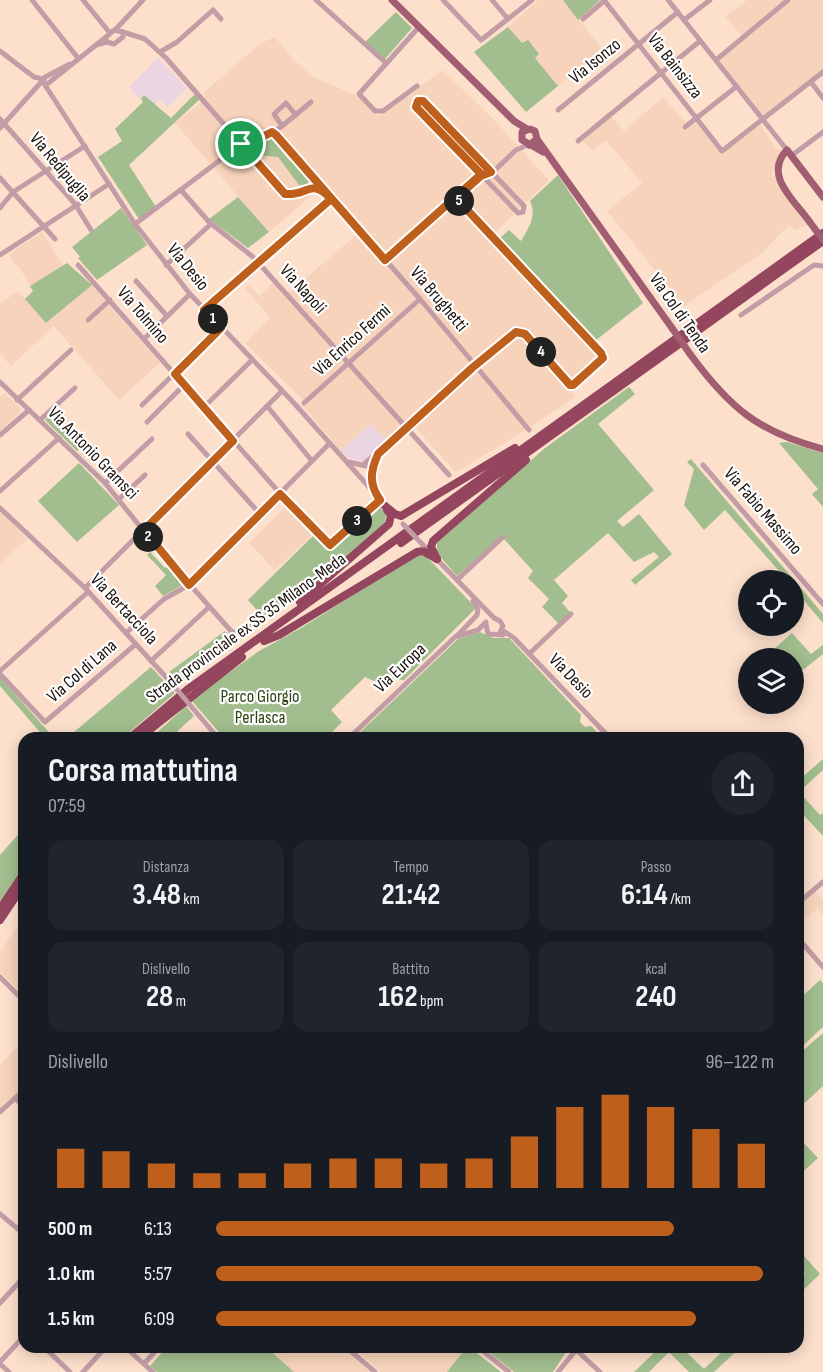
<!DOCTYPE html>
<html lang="it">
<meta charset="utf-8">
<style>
:root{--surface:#171b24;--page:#20242c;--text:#f1f3f6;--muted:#9ea1a6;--accent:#bf5f1c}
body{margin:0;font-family:"Sofia Sans Condensed",sans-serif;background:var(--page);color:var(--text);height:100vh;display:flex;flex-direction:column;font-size:22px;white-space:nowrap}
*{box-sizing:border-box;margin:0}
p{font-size:20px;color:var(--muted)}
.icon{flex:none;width:33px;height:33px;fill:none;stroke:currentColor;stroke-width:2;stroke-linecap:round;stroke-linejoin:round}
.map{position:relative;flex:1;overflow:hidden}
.drawer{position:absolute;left:18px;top:732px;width:786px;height:621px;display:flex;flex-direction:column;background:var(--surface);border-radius:18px;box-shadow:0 3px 15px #0003}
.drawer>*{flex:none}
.controls{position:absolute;left:738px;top:570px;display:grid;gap:12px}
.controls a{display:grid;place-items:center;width:66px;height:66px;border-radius:50%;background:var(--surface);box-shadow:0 3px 15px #0003;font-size:30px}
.pin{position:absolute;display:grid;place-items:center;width:51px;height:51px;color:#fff;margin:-26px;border:3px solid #fff;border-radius:50%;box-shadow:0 2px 6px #0007}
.km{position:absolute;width:30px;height:30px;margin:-15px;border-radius:50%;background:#222;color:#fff;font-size:16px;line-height:30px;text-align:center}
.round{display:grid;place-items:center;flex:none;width:63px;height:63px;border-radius:32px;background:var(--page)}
.headline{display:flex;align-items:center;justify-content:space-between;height:102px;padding:0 30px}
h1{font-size:33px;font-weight:700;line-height:45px}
.stats{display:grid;grid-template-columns:repeat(3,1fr);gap:9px;height:102px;padding:6px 30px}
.stats div{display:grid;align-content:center;border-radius:15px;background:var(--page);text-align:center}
.stats b{font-size:30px;font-weight:700}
.stats small{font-size:16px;font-weight:400}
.stats p{font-size:16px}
.chart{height:168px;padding:12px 30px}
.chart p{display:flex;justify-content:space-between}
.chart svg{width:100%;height:108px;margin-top:6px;stroke:var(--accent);stroke-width:6}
ul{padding:0 30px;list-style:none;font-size:20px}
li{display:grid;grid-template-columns:96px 72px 1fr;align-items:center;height:45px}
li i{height:15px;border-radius:8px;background:var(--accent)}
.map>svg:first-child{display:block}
.commercial{fill:#ebd5e3}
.built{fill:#f7d3bb}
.green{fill:#a2be8e}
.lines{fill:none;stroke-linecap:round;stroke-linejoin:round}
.minor{stroke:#c39da6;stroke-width:5}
.major{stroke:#a15e71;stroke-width:7}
.highway{stroke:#93465e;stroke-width:8}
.minor-bridge{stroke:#c39da6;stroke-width:5}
.major-bridge{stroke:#a15e71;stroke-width:7}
.route-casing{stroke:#fff;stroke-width:12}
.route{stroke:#bf5f1c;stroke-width:8}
.labels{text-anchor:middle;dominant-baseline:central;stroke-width:4.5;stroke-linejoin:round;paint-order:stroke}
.street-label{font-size:18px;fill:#1a110a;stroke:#fff}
.park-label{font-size:18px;fill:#2c4513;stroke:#fff}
</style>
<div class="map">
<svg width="823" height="1372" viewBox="0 0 823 1372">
<rect width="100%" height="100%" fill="#fde0cc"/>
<g class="commercial">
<polygon points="158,58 187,88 168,107 160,99 154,105 144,95 140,99 129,87"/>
<polygon points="370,424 387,440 363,462 347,457 341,451"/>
</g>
<g class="built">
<polygon points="538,0 563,0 604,51 558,86 535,58 528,40 522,43 508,27"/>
<polygon points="747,0 785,0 742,36 725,17"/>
<polygon points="792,0 823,0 823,70 763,117 719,60"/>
<polygon points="275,37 293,59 315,78 356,95 378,116 443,70 495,121 549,180 489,239 601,358 571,384 575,397 525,431 456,472 409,421 387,440 370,424 341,451 304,407 307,404 245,343 270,318 245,288 248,285 259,296 274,282 286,295 362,230 323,186 269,232 175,123 205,99 203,93 261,43"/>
<polygon points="663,97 686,123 682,126 685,130 696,122 722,153 760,124 777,150 783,149 772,174 808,225 795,230 789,225 762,253 684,306 607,211 642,183 606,140 593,151 582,140 611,116 624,131"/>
<polygon points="42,232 63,266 30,286 18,265 16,266 9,254"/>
<polygon points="92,285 160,363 119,400 54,326 11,366 0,354 0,304 4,301 18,291 47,323"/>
<polygon points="4,393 20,407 19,413 0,431 0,397"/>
<polygon points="286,506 312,535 275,570 249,543"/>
<polygon points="0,511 27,539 0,564"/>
<polygon points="815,891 823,899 823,915 817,909 798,925 798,905"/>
<polygon points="24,917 24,996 0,972 0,952"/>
<polygon points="24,1040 24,1086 0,1109 0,1065"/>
<polygon points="341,1347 370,1372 294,1372 266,1348"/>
<polygon points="353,1347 467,1347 447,1372 381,1372"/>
</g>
<g class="green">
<polygon points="563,0 600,0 578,20"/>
<polygon points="396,12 412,28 384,60 365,42"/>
<polygon points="508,27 522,43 528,40 539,54 535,58 558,86 526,112 474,52"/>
<polygon points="195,94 200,99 129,165 156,207 139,219 98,157 122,141 115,129 143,102 141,99 144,95 171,118"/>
<polygon points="269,137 278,140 275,143 290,161 296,161 310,178 307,186 299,185 278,157 255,155 255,145"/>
<path d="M558 175 643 303 595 341 500 238 509 230 521 241C529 227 537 216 530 201Z"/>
<polygon points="238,197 269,232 248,248 209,219"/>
<polygon points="121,208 147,245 97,280 78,258 80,257 72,247"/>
<polygon points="67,263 92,285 46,323 25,299 33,291 30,286"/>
<polygon points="629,387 635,394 598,424 654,490 617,521 623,527 639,514 672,554 635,585 631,580 659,557 654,552 634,562 608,533 554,580 568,596 562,603 570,612 559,624 542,607 549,599 528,578 533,571 503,538 457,576 437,553 437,543 545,448"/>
<polygon points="52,414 84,445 77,451 45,420"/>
<polygon points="787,442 823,453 823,507 812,494 818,489 779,443"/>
<polygon points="691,459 823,614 823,623 794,589 794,580 787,580 725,510 704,530 684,505 694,469 687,462"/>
<polygon points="79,463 119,505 77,542 38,501"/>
<polygon points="378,504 386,515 385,522 301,597 298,595 233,640 179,684 169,672 225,631 228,634 234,629 237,633 261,615 248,600 316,533 331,548"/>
<polygon points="150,552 165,568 168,567 183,585 163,596 155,586 166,575 147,555"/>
<polygon points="418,554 425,555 476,608 404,680 387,679 385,686 365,677 331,710 342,722 329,735 331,738 224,738 191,700 259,651 301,628"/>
<polygon points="480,632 493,638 509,638 581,715 580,722 585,727 591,726 602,738 354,738 458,639"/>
<polygon points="792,633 811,654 823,645 823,654 794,677 794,658 764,658"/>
<polygon points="151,667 175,693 123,738 67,738"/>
<polygon points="0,677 54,738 45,738 0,686"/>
<polygon points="186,706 194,716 170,738 151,738"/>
<polygon points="823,759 823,770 799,792 820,815 823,813 823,836 798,809 798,781"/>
<polygon points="24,828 24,866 0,902 0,855"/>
<polygon points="820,980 823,983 823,1027 798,1050 798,1000"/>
<polygon points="823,1033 823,1086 798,1109 798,1055"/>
<polygon points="798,1137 818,1158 798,1176"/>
<polygon points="798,1249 820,1274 798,1295 798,1279 805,1273 798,1265"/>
<polygon points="167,1347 266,1347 294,1372 157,1372 150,1366"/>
<polygon points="467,1347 469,1347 501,1372 447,1372"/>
<polygon points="483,1347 567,1347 568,1349 553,1372 514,1372"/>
<polygon points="660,1347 681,1347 704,1369 727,1347 741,1347 714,1372 689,1372 669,1352 649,1372 634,1372"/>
</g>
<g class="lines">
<g class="minor">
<polyline points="32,0 78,58"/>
<polyline points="83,0 110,33"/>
<polyline points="316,0 386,63"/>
<polyline points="443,0 481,40 532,0"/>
<polyline points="492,0 508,19"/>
<polyline points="604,0 722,151 823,72"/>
<polyline points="668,0 787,150"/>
<polyline points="583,19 605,0"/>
<polyline points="684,20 710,0"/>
<polyline points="116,29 143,0"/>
<polyline points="123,32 145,39 166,58 285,194 312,187 321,189"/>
<polyline points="96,45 107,42 114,44 123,37 123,32 114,30 106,37 107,42"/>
<polyline points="0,51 34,77 43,79"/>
<polyline points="160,52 177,42 213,10 221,19"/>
<polyline points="716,60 788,0"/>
<polyline points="70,64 45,77 43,82 135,224 190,294 293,402 386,506"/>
<polyline points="811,82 823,98"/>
<polyline points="46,85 106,37"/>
<polyline points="417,86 383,111 375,111 359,94 419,27"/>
<polygon points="418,101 423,101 524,206 523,212 518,213 416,107"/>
<polyline points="558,110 678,12"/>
<polyline points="0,119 75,204 91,230"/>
<polyline points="282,126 311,102"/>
<polyline points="685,127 736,87"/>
<polyline points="0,128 43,80"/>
<polyline points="278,129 282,126 274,114 286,103 296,115"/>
<polyline points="272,132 420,299 529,430"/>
<polyline points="578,141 700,41"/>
<polyline points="249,152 254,141 274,131"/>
<polyline points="791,156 823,132"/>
<polyline points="207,170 241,144"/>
<polyline points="0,178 55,239"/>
<polyline points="181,190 209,222 253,257 449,475"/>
<polyline points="0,208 13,192 85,146"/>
<polyline points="135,224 207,170"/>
<polyline points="0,255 109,184"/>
<polyline points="385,259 478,177 494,171 516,150 528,145"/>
<polyline points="78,265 284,498 330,545 380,500"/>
<polyline points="166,265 211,224"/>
<polyline points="136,281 167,316"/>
<polyline points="204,310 331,199"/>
<polyline points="741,315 814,265 823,266"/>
<polyline points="88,320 110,300"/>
<polyline points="144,339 190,294"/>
<polyline points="0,382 105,483 155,545 231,631"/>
<polyline points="17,400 71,350"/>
<polyline points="304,403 420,299"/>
<polyline points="142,405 221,328"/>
<polyline points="267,406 312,461"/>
<polyline points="204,407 252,360"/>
<polyline points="40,420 75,388"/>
<polyline points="147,422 184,385"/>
<polyline points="188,434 260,514"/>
<polyline points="0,435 29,410"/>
<polyline points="349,462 370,467 374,491"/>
<polyline points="364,464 516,332 525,334 570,385 573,385 602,360 601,353 456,198"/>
<polyline points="703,465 823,604"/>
<polyline points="105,483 152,439"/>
<polyline points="0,491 59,438"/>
<polyline points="119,499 145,475"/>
<polyline points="0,508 85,588 174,686"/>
<polyline points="423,545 494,618 500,621 503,626 499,634"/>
<polyline points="457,580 503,537"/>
<polyline points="85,588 282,391"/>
<polyline points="486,624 488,634 503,635"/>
<polyline points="502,630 514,638 610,738"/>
<polyline points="126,633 164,599 189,585 329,444"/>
<polyline points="457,636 477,615 478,609 473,601"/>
<polyline points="529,654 571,614"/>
<polyline points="151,661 209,607"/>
<polyline points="0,671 88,592"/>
<polyline points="0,674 45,722 136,644"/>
<polyline points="190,705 218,738"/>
<polyline points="349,738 455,637 478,630 486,622"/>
<polyline points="798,903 823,882"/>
<polyline points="798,938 823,967"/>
<polyline points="0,977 24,1001"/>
<polyline points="15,1098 24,1107"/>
<polyline points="0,1112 24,1090"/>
<polyline points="0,1214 24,1234"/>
<polyline points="0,1303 24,1277"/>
<polyline points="44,1347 70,1372"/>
<polyline points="125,1347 153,1372"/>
<polyline points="346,1347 375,1372"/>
<polyline points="478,1347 509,1372"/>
<polyline points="573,1347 600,1372"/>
<polyline points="0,1362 24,1336"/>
<polyline points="0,1364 9,1372"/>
<polyline points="144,1364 159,1347"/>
<polyline points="83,1372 106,1347"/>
<polyline points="558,1372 576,1350"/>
</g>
<g class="major">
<polyline points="392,0 514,121 527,129"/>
<polyline points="537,139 672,328"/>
<polyline points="529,145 537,139 535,131 530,129 522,132 522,140 543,152"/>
<path d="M809 221C794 200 763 175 787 150L823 197"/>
<path d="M690 354C730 408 758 432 823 449"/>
</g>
<g class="highway">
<polyline points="384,505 395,514 401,516 515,448"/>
<polyline points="401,543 823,241"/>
<polyline points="437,559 431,547 433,541 526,460"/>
<polyline points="300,602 389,524 391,515 387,510"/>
<polyline points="264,641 279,635 417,552 423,551 437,559"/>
<polyline points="130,738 188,689 823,233"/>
<polyline points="139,738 242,657"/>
<polyline points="0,909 24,873"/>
<polyline points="0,920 24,884"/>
</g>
<g class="minor-bridge">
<polyline points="403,524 423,545"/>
<polyline points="174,686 190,705"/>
</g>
<g class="major-bridge">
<polyline points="809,221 823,240"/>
<polyline points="672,328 690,354"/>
</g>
</g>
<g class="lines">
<defs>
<path id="route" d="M241 144 285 194C308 196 311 177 331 199L204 310 221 328 175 374 233 441 144 530 189 585 280 494 330 545 380 500C369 484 370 472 378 454L472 368 516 332 525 334 570 385H573L603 358 601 353 456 198 482 175 416 107 418 101H423L491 172 478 177 385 260 276 135 272 132 248 144H241"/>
</defs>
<use href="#route" class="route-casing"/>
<use href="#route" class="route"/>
</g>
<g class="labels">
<g class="street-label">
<text transform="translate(595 61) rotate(-39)">Via Isonzo</text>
<text transform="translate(675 66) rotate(52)">Via Bainsizza</text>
<text transform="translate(60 167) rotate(50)">Via Redipuglia</text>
<text transform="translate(188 267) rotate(51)">Via Desio</text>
<text transform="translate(303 289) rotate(48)">Via Napoli</text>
<text transform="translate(439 299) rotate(50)">Via Brughetti</text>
<text transform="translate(680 313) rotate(55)">Via Col di Tenda</text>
<text transform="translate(143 315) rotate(49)">Via Tolmino</text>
<text transform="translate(352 340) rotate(-42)">Via Enrico Fermi</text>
<text transform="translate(93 453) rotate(46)">Via Antonio Gramsci</text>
<text transform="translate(763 511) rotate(49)">Via Fabio Massimo</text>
<text transform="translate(124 609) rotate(47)">Via Bertacciola</text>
<text transform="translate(246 628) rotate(-36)">Strada provinciale ex SS 35 Milano-Meda</text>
<text transform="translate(400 668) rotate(-43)">Via Europa</text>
<text transform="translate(82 671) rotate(-41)">Via Col di Lana</text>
<text transform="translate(571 676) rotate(46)">Via Desio</text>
</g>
<g class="park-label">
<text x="260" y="696">Parco Giorgio<tspan x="260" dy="21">Perlasca</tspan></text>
</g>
</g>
</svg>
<div class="controls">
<a><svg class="icon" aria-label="locate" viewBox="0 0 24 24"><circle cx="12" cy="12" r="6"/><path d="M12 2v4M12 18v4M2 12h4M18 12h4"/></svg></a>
<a><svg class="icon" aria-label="layers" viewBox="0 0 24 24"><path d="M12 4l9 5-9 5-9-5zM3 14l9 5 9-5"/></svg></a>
</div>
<div class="pin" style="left:241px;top:144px;background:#1e9e55"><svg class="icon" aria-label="arrive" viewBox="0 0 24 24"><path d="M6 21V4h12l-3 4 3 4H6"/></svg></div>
<b class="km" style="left:213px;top:319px">1</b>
<b class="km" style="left:148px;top:537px">2</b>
<b class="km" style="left:357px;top:521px">3</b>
<b class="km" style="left:541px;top:352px">4</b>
<b class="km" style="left:459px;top:201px">5</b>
<section class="drawer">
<div class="headline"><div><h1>Corsa mattutina</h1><p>07:59</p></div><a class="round"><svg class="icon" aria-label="share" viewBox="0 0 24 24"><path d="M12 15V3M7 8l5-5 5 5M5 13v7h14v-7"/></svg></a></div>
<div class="stats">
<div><p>Distanza</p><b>3.48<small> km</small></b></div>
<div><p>Tempo</p><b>21:42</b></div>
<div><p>Passo</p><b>6:14<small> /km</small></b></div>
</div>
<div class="stats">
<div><p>Dislivello</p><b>28<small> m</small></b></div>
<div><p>Battito</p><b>162<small> bpm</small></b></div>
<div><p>kcal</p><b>240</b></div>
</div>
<div class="chart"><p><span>Dislivello</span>96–122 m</p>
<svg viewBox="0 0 160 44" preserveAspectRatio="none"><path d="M5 44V28M15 44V29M25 44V34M35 44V38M45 44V38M55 44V34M65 44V32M75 44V32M85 44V34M95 44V32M105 44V23M115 44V11M125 44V6M135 44V11M145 44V20M155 44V26"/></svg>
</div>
<ul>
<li><b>500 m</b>6:13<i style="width:82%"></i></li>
<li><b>1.0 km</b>5:57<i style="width:98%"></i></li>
<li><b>1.5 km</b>6:09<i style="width:86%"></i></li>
</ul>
</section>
</div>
